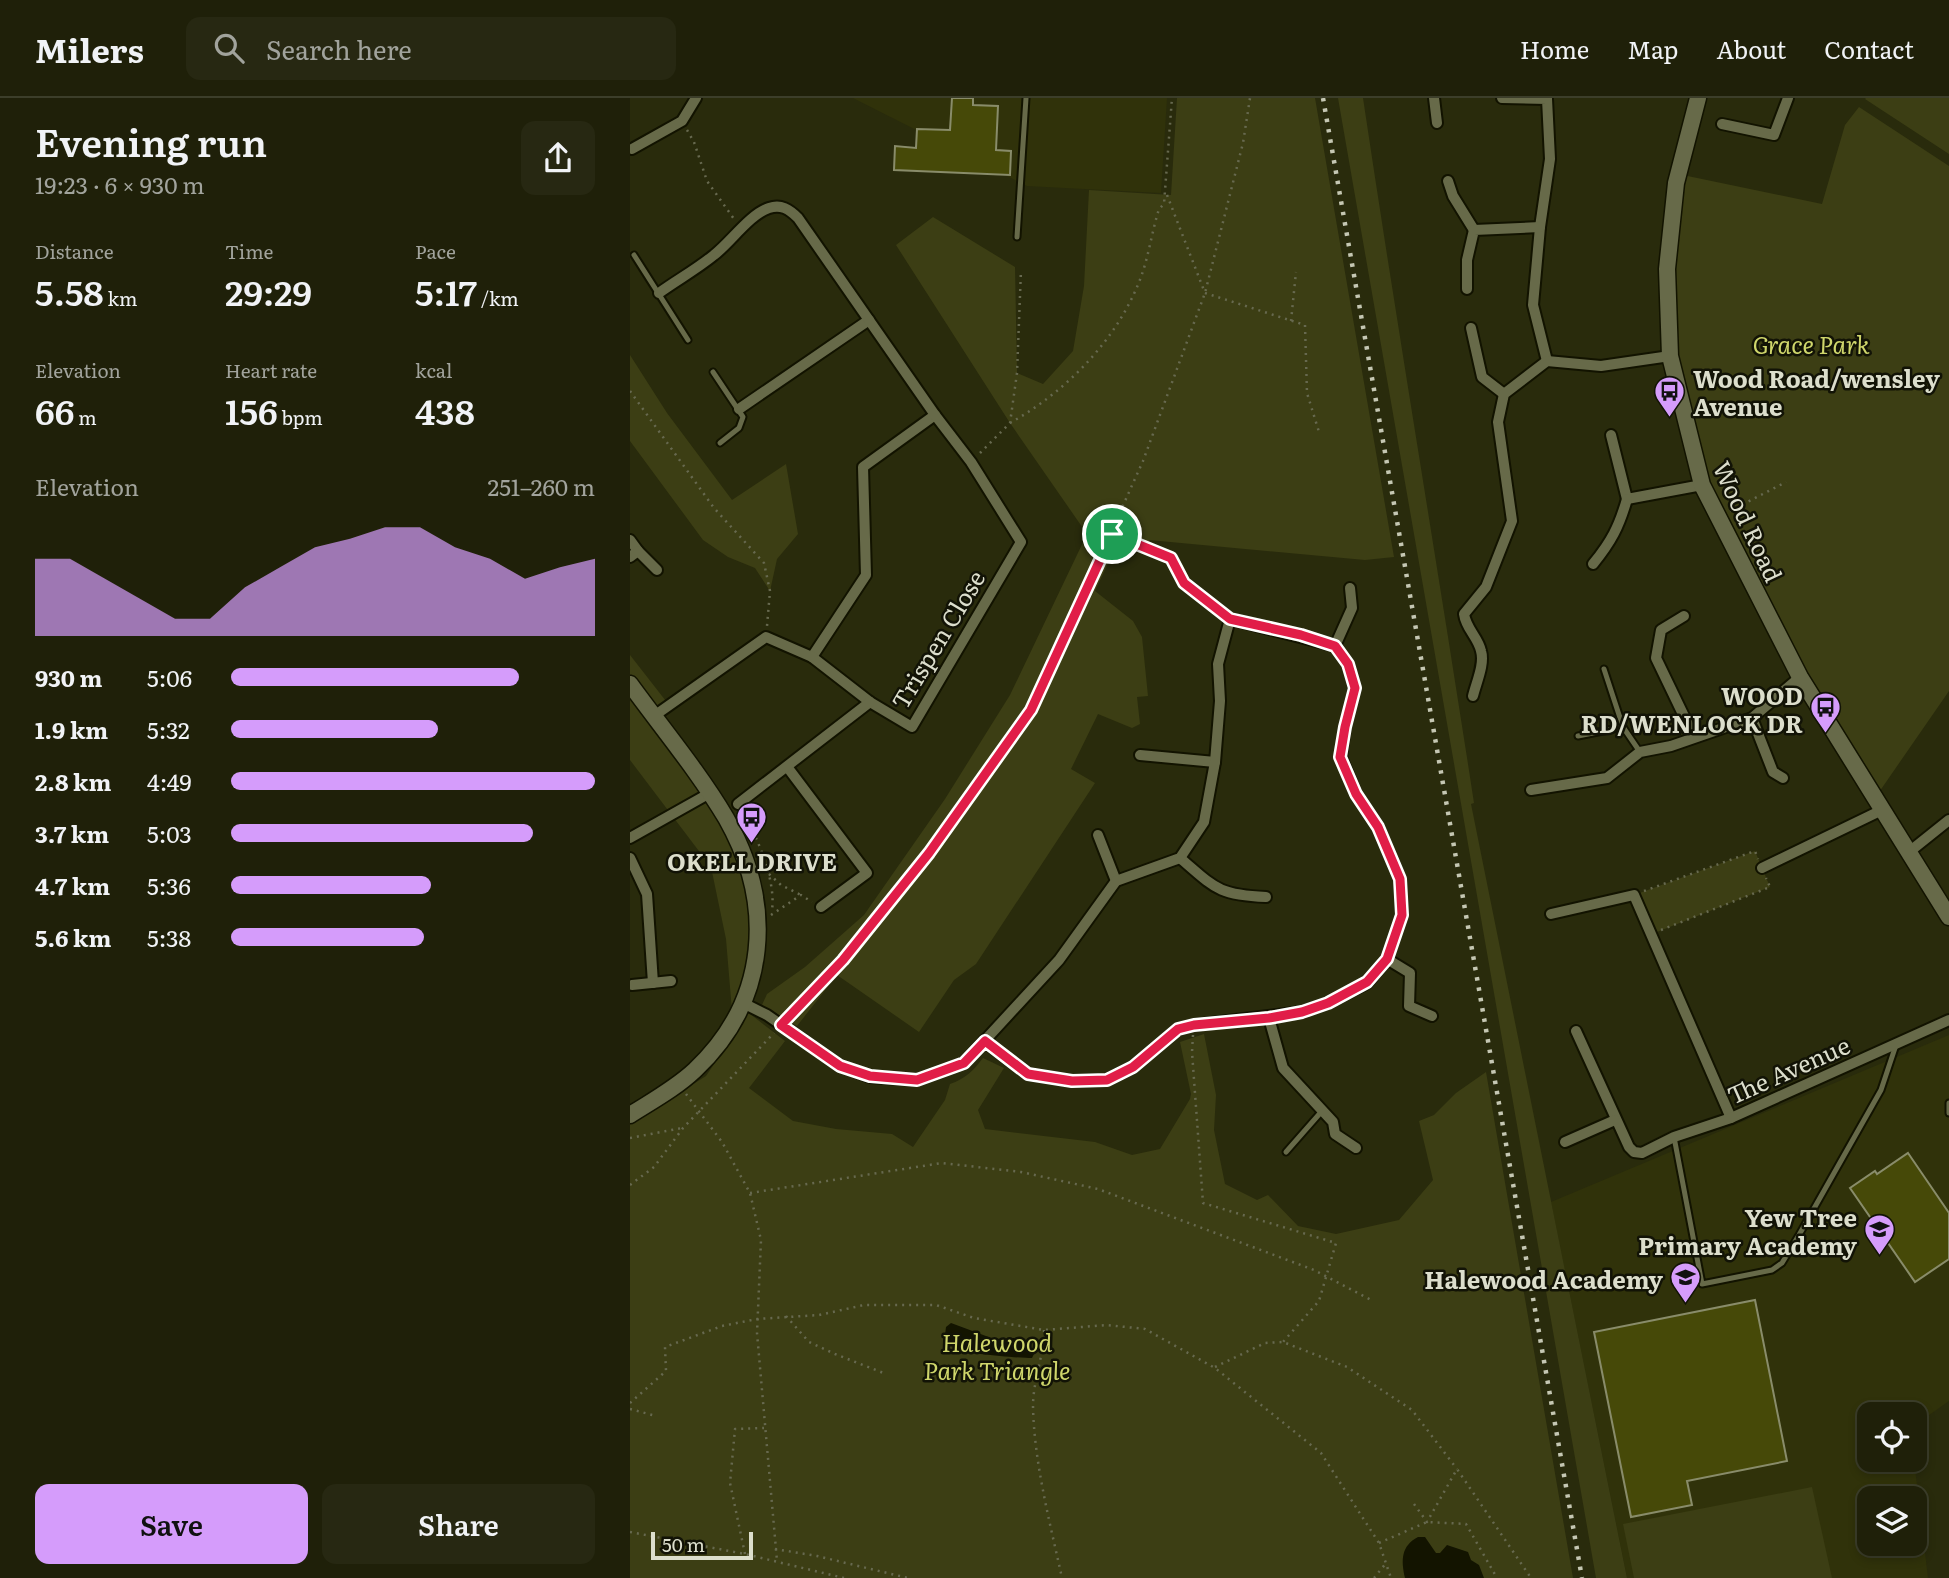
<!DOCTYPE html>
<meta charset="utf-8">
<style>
:root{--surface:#1f2009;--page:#272812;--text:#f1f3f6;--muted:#a1a39c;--line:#3c3e2a;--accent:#d59cfb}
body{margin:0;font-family:Literata,serif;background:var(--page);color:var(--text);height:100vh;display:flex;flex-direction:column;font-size:26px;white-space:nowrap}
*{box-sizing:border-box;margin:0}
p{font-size:23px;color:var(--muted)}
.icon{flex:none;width:38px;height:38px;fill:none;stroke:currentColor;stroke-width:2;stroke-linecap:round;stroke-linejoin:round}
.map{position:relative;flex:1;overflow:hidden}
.drawer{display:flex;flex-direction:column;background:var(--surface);width:630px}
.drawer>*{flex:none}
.buttons{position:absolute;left:1227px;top:1304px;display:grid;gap:14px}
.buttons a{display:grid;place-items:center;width:70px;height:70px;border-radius:14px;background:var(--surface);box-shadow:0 4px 10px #0003,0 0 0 2px var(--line);font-size:35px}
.scale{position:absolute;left:21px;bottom:18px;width:102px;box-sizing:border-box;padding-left:7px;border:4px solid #dcdecc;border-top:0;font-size:19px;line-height:24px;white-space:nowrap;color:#dcdecc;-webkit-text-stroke:5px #121306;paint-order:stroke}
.pin{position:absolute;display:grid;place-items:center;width:60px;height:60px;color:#fff;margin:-30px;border:4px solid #fff;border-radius:50%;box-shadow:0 2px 7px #0007}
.round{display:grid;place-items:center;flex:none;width:74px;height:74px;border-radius:14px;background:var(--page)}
.summary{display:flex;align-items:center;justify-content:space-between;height:119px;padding:0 35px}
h1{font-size:38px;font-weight:600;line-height:52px}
.stats{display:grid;grid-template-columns:repeat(3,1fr);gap:10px;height:119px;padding:7px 35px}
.stats div{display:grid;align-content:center}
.stats b{font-size:35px;font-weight:600}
.stats small{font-size:19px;font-weight:400}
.stats p{font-size:19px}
.chart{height:196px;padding:14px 35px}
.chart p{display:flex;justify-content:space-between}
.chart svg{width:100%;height:126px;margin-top:7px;fill:var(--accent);opacity:.7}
.button{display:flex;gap:14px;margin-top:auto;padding:14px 35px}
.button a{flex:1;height:80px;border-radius:14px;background:var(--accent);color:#111;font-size:28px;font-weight:600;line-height:80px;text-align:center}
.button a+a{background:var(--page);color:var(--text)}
ul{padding:0 35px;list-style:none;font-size:23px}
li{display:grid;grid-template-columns:112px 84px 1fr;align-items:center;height:52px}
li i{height:18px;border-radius:9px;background:var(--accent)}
header{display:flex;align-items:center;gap:42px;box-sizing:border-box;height:98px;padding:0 35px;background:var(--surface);border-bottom:2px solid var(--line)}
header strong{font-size:33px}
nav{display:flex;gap:38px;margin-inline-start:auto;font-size:24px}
.search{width:490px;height:63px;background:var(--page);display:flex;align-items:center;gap:18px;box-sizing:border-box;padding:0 24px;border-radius:14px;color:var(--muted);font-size:26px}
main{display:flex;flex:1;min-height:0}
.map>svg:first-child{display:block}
.built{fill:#30320a;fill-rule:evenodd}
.green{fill:#3c3e14}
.water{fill:#131400}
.building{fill:#464908;stroke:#898c6a;stroke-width:2}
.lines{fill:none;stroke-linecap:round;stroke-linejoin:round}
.lane-casing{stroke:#121300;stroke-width:9}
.street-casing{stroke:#121300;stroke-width:14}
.secondary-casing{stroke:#121300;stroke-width:19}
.path{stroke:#67694f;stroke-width:2.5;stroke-dasharray:2 5;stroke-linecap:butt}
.lane{stroke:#676a49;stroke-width:5}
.street{stroke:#676a49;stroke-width:10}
.secondary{stroke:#676a49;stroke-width:16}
.rail{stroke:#c5c7b3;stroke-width:4.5;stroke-dasharray:3.5 7;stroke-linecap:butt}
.route-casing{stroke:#fff;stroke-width:14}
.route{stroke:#e11d48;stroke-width:9}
.labels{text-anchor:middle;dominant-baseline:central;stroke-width:5;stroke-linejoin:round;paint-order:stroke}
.park-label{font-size:24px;font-style:italic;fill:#cfd66b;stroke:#121306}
.poi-label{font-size:24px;font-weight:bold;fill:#dcdecc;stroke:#121306;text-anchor:end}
.street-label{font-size:24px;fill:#dcdecc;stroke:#121306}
</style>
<header>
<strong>Milers</strong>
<div class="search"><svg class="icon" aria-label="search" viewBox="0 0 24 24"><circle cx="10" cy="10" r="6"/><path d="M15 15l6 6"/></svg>Search here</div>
<nav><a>Home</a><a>Map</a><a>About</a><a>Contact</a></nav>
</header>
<main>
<section class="drawer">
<div class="summary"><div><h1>Evening run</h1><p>19:23 · 6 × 930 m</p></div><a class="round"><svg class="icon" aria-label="share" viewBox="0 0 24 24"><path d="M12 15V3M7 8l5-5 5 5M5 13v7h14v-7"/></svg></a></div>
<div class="stats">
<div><p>Distance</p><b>5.58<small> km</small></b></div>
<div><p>Time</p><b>29:29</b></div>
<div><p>Pace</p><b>5:17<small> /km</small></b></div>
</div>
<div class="stats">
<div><p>Elevation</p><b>66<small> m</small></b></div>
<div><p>Heart rate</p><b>156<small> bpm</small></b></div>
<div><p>kcal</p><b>438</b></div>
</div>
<div class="chart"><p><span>Elevation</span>251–260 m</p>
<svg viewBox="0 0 160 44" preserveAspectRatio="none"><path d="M0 44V17L10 17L20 24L30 31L40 38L50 38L60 27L70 20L80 13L90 10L100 6L110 6L120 13L130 17L140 24L150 20L160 17V44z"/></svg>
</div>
<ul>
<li><b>930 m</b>5:06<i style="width:79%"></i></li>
<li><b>1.9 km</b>5:32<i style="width:57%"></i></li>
<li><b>2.8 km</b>4:49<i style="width:100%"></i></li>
<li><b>3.7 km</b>5:03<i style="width:83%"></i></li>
<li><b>4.7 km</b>5:36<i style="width:55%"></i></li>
<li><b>5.6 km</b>5:38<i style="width:53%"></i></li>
</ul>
<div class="button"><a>Save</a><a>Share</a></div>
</section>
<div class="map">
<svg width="1319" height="1480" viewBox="0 0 1319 1480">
<rect width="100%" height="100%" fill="#292b0c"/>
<g class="built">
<polygon points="223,0 537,0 531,95 397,88"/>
<path d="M1319 937V1303L1285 1327 1284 1316H1239V1362H1284L1298 1480H997L921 1104ZM1239 1400H1284V1446H1239Z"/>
</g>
<g class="green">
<polygon points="547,0 685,0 764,459 735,462 519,442 518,448 488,444 465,493 503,523 512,539 518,598 507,599 510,626 502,630 468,616 441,671 465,685 346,866 324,882 289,934 207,877 167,928 132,907 137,896 175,869 234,817 315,701 380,597 457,436 380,325 266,147 303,119 385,169 387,275 413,286 443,253 454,188 459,92 541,97"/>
<path d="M708 0H733C768 235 808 470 844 705L841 706 997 1480H966Z"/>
<polygon points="1319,0 1319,56 1235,1 1236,0"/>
<polygon points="1229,9 1319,68 1319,593 1245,700 1079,399 1040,245 1048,76 1192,106 1215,27"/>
<polygon points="0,257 37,315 102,402 156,366 168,436 147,461 140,493 125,470 98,459 73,442 0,343"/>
<polygon points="0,557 39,607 24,618 116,766 128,842 103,925 96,841 81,769 0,662"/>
<polygon points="1125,753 1140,789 1022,836 1004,797"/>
<path d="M115 912 155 943 119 990 163 1023 206 1031 262 1036 283 1049 315 1002 320 986C335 981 344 972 353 960L374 970 348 1012 355 1031 465 1044 502 1057 530 1051 560 1001 561 996 550 944 574 936 586 997 584 1032 595 1086 627 1102 638 1097 668 1128 706 1136 769 1122 803 1082 789 1023 804 1017 826 995 856 974 943 1480H0V1026L76 978 112 925Z"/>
<polygon points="1182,1389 1202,1480 1004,1480 993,1426"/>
</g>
<g class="water">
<path d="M321 1225 364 1241 384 1240 402 1251 404 1256 402 1260C390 1260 333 1256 325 1250 321 1247 318 1241 315 1237L316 1229Z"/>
<path d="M788 1439H795L806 1455H810L817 1447 838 1454 841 1462 849 1467 854 1480H775C771 1462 771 1448 788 1439Z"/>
</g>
<g class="building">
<polygon points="322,0 343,0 343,7 368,8 366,52 381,53 380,77 264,72 265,48 286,50 287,31 320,32"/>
<polygon points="1278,1055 1319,1115 1319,1161 1285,1184 1220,1090 1245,1073 1247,1076"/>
<polygon points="1125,1202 1157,1363 1057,1383 1062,1407 1001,1419 964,1234"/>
</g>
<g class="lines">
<defs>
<g id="lane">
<polyline points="387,139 396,0"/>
<polyline points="4,157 58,242"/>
<polyline points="83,274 113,319 109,330 90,345"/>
<polyline points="974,571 993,629"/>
<polyline points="948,638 993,629 1010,654"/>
<polyline points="1319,1005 1319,1015"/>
<polyline points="1044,1039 1072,1186 1142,1172 1152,1165 1169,1137 1251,992 1266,947"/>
<polyline points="656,1054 692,1013"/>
</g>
<g id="street">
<polyline points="804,0 807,25"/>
<polyline points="872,0 917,1 920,61 910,129 903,207 917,263"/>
<polyline points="1092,26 1144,37 1158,0"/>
<polyline points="2,51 52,23 66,0"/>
<polyline points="818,83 823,98 844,132"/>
<polyline points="837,191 837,162 844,132 910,129"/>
<polyline points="841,230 852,279 874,296"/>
<polyline points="109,311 239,222"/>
<polyline points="981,337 997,401 1072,387"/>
<polyline points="0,442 8,453 0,459"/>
<polyline points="8,453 27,472"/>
<path d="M963 466C981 444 989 429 997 401"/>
<polyline points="1054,518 1031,532 1026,560 1064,639"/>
<polyline points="705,548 722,510 720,490"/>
<polyline points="182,559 236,477 233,369 305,317"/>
<path d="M843 598C846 585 855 566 851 553 848 539 836 531 834 516L856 489 882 423 868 324 874 296 917 263 971 268 1040 258"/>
<path d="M24 618 136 539 182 559 240 604 282 629 391 444 341 364 305 317 168 120C159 111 151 106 139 110 120 116 100 145 84 157 67 171 47 182 29 195"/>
<polyline points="1122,620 1143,674 1153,680"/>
<polyline points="510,657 585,664"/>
<polyline points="158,670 237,775 191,809"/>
<polyline points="901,692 977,680 1010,654 1041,648 1122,620 1170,579"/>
<polyline points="108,706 240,604"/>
<polyline points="468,737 486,783"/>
<polyline points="0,740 80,695"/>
<polyline points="1279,754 1319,722"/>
<polyline points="0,760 17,796 23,885"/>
<path d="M550 760C585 790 588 797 636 799"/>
<polyline points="1132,770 1252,712"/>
<polyline points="921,816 1004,797 1101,1020"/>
<polyline points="757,861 780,875 779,908 802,918"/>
<polyline points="2,887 41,883"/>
<polyline points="113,905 137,917 210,968 240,979 287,982 334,965 429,862 486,783 550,760 574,724 585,664 590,603 588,566 600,521"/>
<polyline points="639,920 653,970 703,1024 705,1036 726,1050"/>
<polyline points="946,933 999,1049 1004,1054 1012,1055 1044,1039 1101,1020 1319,922"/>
<polyline points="354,943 398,976 442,983 477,982 503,969 548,931 564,927 672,914 698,905 737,885 757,861 772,817 770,781 748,729 726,696 711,659 715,629 725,590 718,566 705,548 600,521 554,485"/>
<polyline points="935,1044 985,1022"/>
</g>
<g id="secondary">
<polyline points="1068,0 1046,85 1037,171 1040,258 1072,387 1170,579 1319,819"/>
<path d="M0 586C32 630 68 673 96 720 145 806 139 902 65 972 46 990 22 1003 0 1017"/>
</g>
</defs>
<use href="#lane" class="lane-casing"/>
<use href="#street" class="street-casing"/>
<use href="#secondary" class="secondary-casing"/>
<g class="path">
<polyline points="57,32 64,44 77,83 104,121"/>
<polyline points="537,97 575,195"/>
<polyline points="575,195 675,227 677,295 689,334"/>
<polyline points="661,223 666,174"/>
<polyline points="0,293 84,410 134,465 140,493 137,528"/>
<path d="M380 325C437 293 488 241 511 179 519 157 522 133 529 111L534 106 542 0"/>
<polyline points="350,355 380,325 387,275 391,172"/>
<polyline points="1100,413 1156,384"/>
<polyline points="482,436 541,460 548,475"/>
<path d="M113 715C128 740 146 783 142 812"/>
<polyline points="139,776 151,787 171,797"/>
<polyline points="1014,793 1125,753 1128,761"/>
<polyline points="141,817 171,797 182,804"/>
<polyline points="1031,832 1140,789 1136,780"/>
<polyline points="158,920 213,862 299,755 401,612 513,363 575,195 613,45 620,0"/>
<polyline points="563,937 562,954 573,1105 706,1145 689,1203 653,1244"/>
<polyline points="56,996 92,1044 120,1095 131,1142 127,1235 147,1463"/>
<polyline points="0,1040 52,1030"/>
<polyline points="0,1087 24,1069 53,1030 144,935"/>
<polyline points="120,1095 312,1065 391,1074 468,1091 684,1172 743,1203"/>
<polyline points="156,1218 179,1244 205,1256 256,1276"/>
<path d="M414 1232C414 1257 403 1283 403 1308 404 1364 420 1425 432 1480"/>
<polyline points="585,1269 635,1245 653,1244 717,1269 782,1312 827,1371"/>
<polyline points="0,1305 36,1273 35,1249 92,1228 127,1221 189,1217 234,1207 306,1207 344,1220 414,1232 477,1227 515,1231 585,1270 691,1355 749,1445 761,1480"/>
<polyline points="0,1311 26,1318"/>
<polyline points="784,1406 797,1424 827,1371 901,1480"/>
<polyline points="0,1434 115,1456 214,1480"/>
<polyline points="749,1445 797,1424 836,1426 867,1480"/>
<polyline points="145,1451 187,1458 278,1480"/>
<polyline points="115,1456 100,1385 105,1331 134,1330"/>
<polyline points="744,1480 757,1464"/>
</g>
<use href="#lane" class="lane"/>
<use href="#street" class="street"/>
<use href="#secondary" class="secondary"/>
<polyline class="rail" points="693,0 952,1480"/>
</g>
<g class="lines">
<defs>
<polygon id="route" points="482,436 541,460 554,485 600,521 671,537 705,548 718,566 725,590 715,629 710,659 726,696 748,729 770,781 772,817 757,861 737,884 698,905 672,914 639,920 564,927 548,931 503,969 477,982 442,983 398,976 355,943 334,965 287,982 240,978 210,968 151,927 213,862 299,755 401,612"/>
</defs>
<use href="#route" class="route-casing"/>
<use href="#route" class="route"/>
</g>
<defs>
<symbol id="bus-pin" viewBox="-11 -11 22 30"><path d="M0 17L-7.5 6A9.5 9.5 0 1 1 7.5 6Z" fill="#d59cfb" stroke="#121306"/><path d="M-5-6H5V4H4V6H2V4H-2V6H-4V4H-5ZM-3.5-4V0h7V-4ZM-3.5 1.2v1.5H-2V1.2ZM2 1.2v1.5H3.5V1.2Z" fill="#111"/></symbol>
<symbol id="school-pin" viewBox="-11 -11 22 30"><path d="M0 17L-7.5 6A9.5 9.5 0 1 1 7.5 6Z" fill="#d59cfb" stroke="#121306"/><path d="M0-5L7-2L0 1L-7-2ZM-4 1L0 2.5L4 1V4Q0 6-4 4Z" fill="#111"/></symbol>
</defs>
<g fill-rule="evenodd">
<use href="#bus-pin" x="1022" y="276" width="35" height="47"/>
<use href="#bus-pin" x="1178" y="592" width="35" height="47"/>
<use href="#bus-pin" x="104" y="702" width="35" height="47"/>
<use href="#school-pin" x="1232" y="1114" width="35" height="47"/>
<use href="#school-pin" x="1038" y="1162" width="35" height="47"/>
</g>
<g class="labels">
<g class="park-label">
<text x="1181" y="245">Grace Park</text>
<text x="367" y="1243">Halewood<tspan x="367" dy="28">Park Triangle</tspan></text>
</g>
<g class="poi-label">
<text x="1063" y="279" text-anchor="start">Wood Road/wensley<tspan x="1063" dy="28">Avenue</tspan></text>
<text x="1173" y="596">WOOD<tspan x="1173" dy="28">RD/WENLOCK DR</tspan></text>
<text x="122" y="762" text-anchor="middle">OKELL DRIVE</text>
<text x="1227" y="1118">Yew Tree<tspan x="1227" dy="28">Primary Academy</tspan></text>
<text x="1033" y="1180">Halewood Academy</text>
</g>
<g class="street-label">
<text transform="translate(1119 423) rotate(65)">Wood Road</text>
<text transform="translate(307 541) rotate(-59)">Trispen Close</text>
<text transform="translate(1158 971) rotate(-24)">The Avenue</text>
</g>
</g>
</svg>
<div class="buttons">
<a><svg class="icon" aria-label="locate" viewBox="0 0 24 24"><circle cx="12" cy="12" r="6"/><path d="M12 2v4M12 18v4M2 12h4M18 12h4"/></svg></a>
<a><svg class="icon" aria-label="layers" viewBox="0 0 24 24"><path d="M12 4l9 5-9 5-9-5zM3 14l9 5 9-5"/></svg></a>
</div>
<div class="scale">50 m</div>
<div class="pin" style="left:482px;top:436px;background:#1e9e55"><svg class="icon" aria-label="arrive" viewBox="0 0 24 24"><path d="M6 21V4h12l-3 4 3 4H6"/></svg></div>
</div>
</main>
